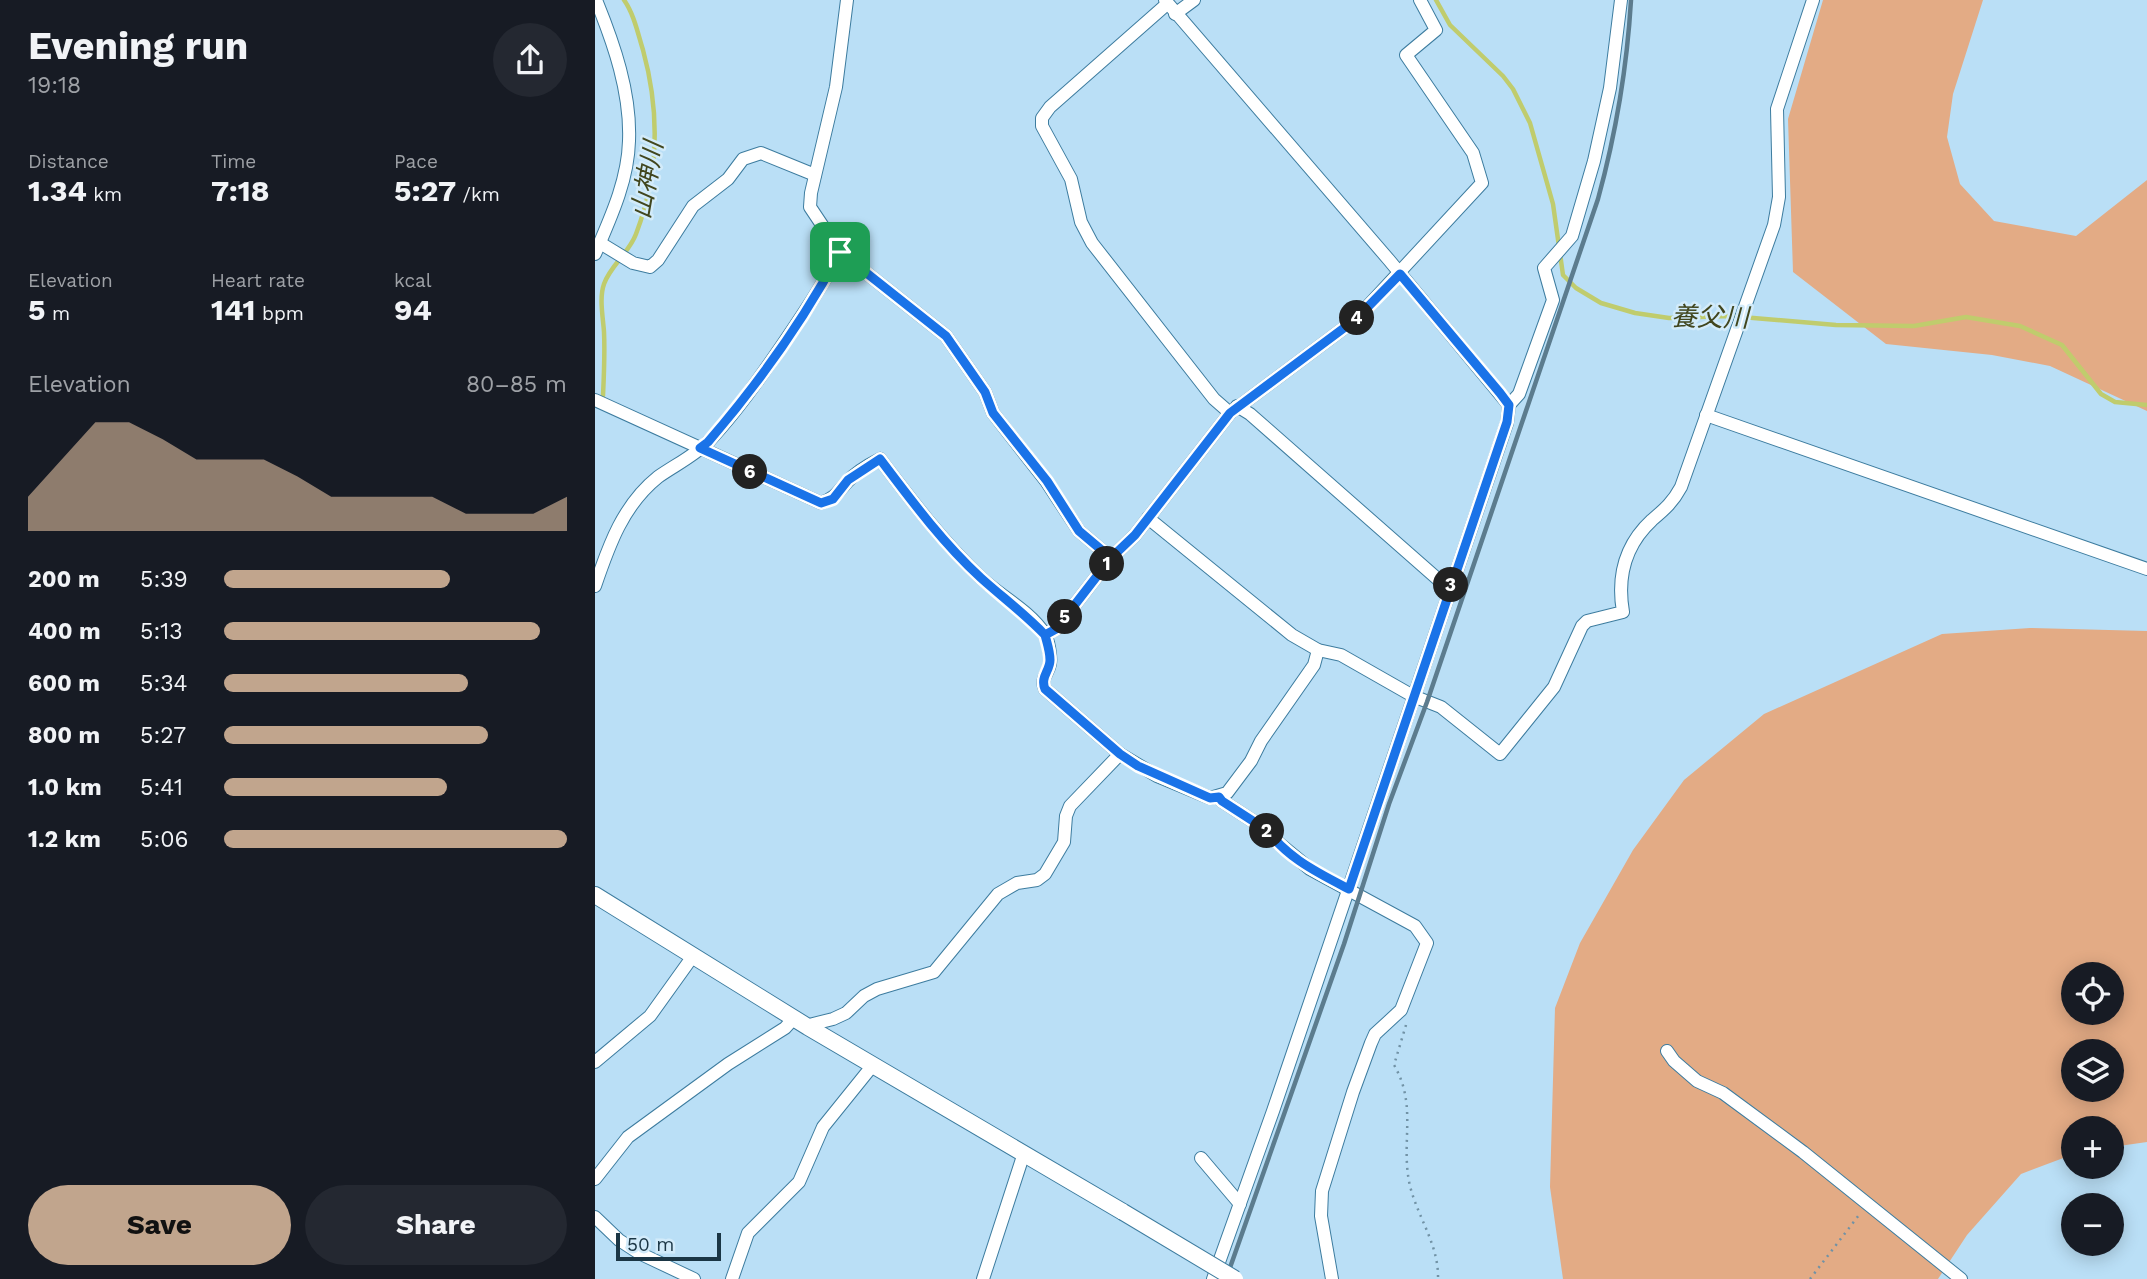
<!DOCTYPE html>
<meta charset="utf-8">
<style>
:root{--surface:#171b24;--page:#242831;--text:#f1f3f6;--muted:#9ea1a6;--accent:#c1a58d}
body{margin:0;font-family:"Work Sans","Noto Sans JP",sans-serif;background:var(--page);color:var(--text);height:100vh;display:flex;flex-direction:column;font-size:26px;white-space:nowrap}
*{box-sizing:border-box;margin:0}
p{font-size:23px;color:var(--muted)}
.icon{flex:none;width:38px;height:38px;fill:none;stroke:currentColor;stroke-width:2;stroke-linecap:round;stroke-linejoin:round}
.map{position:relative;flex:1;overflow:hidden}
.sheet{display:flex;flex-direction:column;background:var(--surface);width:595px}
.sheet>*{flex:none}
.buttons{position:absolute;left:1466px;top:962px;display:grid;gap:14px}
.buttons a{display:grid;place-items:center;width:63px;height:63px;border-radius:50%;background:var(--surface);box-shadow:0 4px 18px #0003;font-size:35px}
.scale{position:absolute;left:21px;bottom:18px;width:105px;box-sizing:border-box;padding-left:7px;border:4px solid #1b3645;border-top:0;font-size:19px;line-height:24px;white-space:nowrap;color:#1b3645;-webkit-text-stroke:5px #d2ebfa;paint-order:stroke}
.pin{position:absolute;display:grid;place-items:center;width:60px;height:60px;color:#fff;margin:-30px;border-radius:14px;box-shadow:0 4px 10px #0006}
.km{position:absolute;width:35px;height:35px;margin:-18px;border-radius:50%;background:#222;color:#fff;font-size:19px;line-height:35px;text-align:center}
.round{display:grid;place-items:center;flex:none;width:74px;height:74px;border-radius:37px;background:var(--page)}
.overview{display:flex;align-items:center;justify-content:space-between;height:119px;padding:0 28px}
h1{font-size:38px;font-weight:700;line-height:52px}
.metrics{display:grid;grid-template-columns:repeat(3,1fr);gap:10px;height:119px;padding:7px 28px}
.metrics div{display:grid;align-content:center}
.metrics b{font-size:30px;font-weight:700}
.metrics small{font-size:19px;font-weight:400}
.metrics p{font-size:19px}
.chart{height:196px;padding:14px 28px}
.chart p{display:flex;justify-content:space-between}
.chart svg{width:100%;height:126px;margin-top:7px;fill:var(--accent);opacity:.7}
.primary-button{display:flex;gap:14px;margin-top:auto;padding:14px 28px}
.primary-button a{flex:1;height:80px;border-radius:42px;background:var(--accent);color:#111;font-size:28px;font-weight:700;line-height:80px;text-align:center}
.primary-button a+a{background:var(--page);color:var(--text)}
ul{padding:0 28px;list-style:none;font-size:23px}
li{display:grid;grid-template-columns:112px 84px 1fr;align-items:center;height:52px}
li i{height:18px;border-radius:9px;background:var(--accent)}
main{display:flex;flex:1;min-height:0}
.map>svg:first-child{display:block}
.green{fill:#e3ab85;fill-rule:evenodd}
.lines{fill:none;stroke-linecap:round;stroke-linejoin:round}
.stream{stroke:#c0cc6d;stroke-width:4.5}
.minor-casing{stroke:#3d7c9f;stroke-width:14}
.tertiary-casing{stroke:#3d7c9f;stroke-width:18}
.path{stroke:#7192a5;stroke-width:2.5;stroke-dasharray:2 5;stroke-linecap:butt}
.minor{stroke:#fff;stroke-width:12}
.tertiary{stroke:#fff;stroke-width:16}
.rail{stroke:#5c7c8e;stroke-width:4.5}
.tertiary-bridge-casing{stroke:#3d7c9f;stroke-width:18;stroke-linecap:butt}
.tertiary-bridge{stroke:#fff;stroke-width:16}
.route-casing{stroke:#fff;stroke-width:14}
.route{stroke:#1a73e8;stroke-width:9}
.labels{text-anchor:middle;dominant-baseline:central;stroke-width:5;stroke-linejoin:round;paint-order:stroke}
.water-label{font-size:26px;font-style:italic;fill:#41461e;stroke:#d2ebfa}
</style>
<main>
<section class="sheet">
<div class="overview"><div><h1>Evening run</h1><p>19:18</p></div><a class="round"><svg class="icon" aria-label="share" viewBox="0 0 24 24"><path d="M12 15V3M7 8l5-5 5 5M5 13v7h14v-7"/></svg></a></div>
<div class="metrics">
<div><p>Distance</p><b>1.34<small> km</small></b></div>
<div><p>Time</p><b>7:18</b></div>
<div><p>Pace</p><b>5:27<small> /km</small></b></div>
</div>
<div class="metrics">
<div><p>Elevation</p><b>5<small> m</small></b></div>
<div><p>Heart rate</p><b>141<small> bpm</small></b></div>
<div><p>kcal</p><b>94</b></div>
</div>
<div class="chart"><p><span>Elevation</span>80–85 m</p>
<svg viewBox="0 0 160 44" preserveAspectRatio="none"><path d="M0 44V32L10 19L20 6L30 6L40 12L50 19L60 19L70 19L80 25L90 32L100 32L110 32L120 32L130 38L140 38L150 38L160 32V44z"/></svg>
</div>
<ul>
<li><b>200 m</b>5:39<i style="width:66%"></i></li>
<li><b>400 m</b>5:13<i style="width:92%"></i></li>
<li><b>600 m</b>5:34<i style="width:71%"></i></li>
<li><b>800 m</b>5:27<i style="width:77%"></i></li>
<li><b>1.0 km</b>5:41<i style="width:65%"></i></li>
<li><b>1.2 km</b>5:06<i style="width:100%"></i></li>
</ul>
<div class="primary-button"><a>Save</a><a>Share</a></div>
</section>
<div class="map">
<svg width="1552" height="1279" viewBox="0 0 1552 1279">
<rect width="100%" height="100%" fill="#badff6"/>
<g class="green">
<polygon points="1228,0 1388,0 1358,94 1352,137 1365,184 1399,221 1481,236 1552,180 1552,411 1455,366 1397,355 1291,344 1198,272 1193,119"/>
<path d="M1435 628 1552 631V1142L1517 1147V1129H1479V1154L1426 1174 1372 1235 1343 1279H968L955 1187 960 1008 985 943 1038 850 1089 780 1169 714 1347 634ZM1479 975H1517V1013H1479ZM1479 1052H1517V1090H1479Z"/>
</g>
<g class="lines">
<g class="stream">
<polyline points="841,0 855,25 908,76 918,89 935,123 958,204 968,275 981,288 1006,303 1040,313 1074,318 1135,316 1241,325 1319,326 1371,317 1425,326 1467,345 1506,394 1520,402 1552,405"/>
<path d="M8 396C9 375 10 353 9 332 8 317 4 298 9 284 15 266 34 253 41 234 64 174 65 112 48 50 43 34 39 14 29 0"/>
</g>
<defs>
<g id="minor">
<polyline points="252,0 241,87 216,193 215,207 245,252 351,336 390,392 398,413 451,481 484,531 516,558"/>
<polyline points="570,0 794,260 914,405 912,423 678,1111 618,1279"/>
<polyline points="572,4 455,107 447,118 447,126 476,179 486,222 497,243 619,399 635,413"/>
<polyline points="580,14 599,0"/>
<polyline points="5,243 38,263 55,267 63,260 98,206 133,179 148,159 166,153 220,175"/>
<path d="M0 254C15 219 33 181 34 141 36 93 19 44 1 0"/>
<path d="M0 400 226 503C240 498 243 492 252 482 261 472 273 465 285 459 316 500 347 541 385 577 405 596 434 610 449 633 454 640 456 657 455 664 453 674 445 679 450 689L525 754 562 776 615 798 632 793 656 761 666 741 719 665 723 650"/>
<polyline points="914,405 924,394 958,300 949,268 977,236 999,161 1015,88 1026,0"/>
<polyline points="642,406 655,414 854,589"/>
<polyline points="1111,415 1552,569"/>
<path d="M553 518 697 635 723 650 746 655 818 696 846 707 905 754 959 687 987 626 992 621 1028 612C1022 577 1030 545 1057 520 1070 509 1078 502 1086 487L1179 225 1184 197 1182 109 1218 0"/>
<path d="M0 586C14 545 28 505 63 477 80 465 101 455 115 440 142 411 164 379 186 347 207 316 228 285 245 252"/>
<polyline points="451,634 461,629 516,558 540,535 635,413 761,319 887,183 878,153 811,55 841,30 825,0"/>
<polyline points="624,797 627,801 661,823 668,823 675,836 715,869 820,926 832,943 806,1010 780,1034 776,1043 758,1092 727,1191 726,1216 737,1279"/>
<polyline points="213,1027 218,1024 238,1019 251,1013 269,996 282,989 339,972 403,894 422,883 442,880 450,874 469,842 471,816 475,806 525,754"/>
<polyline points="1072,1051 1079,1061 1102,1081 1128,1093 1208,1152 1366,1279"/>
<polyline points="0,1062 55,1016 98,956"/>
<polyline points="606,1158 645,1204"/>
<polyline points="0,1179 33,1137 133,1064 190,1028 199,1018"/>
<polyline points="0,1217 24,1240 44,1253 99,1279"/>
<polyline points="137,1279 153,1233 204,1182 228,1127 278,1065"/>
<polyline points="388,1279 429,1153"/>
</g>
<polyline id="tertiary" points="0,895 213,1027 528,1212"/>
</defs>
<use href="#minor" class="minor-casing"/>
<use href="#tertiary" class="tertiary-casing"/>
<g class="path">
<path d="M811 1025 799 1065C823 1106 805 1143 815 1186 823 1218 844 1245 843 1279"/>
<polyline points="1215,1279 1264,1215"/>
</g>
<use href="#minor" class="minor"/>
<use href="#tertiary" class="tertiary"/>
<path class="rail" d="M631 1279 749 944 794 804 832 702 1003 199C1021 133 1032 68 1036 0"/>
<defs>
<polyline id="tertiary-bridge" points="528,1212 640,1279"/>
</defs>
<use href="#tertiary-bridge" class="tertiary-bridge-casing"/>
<use href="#tertiary-bridge" class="tertiary-bridge"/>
</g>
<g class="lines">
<defs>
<path id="route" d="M245 252 351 336 390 392 398 413 452 481 484 531 516 558 461 629 450 635C452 643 455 651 455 660 455 671 445 677 450 689L525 754 543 766 615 798 624 797 627 801 661 823H668C686 855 723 873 754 889L912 422 914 405 905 393 805 274 761 319 635 413 540 535 516 558 461 629 450 635C430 614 407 597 386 578 347 542 316 500 285 459L253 480 238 499 226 503 105 448 113 442C163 384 209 320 245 252"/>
</defs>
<use href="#route" class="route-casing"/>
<use href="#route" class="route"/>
</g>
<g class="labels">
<g class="water-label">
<text transform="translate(52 180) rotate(-80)">山神川</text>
<text transform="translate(1115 317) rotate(1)">養父川</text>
</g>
</g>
</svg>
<div class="buttons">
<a><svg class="icon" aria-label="locate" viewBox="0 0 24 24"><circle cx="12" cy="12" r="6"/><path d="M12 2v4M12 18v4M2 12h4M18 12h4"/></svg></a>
<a><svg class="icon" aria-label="layers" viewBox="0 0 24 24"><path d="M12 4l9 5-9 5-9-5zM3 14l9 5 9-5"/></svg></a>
<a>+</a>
<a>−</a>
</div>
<div class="scale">50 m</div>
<div class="pin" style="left:245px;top:252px;background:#1e9e55"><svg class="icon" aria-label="arrive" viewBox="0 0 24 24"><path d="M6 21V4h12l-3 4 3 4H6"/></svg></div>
<b class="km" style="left:512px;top:564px">1</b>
<b class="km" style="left:672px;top:831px">2</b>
<b class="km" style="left:856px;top:585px">3</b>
<b class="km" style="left:762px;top:318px">4</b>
<b class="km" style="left:470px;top:617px">5</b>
<b class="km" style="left:155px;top:472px">6</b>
</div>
</main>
